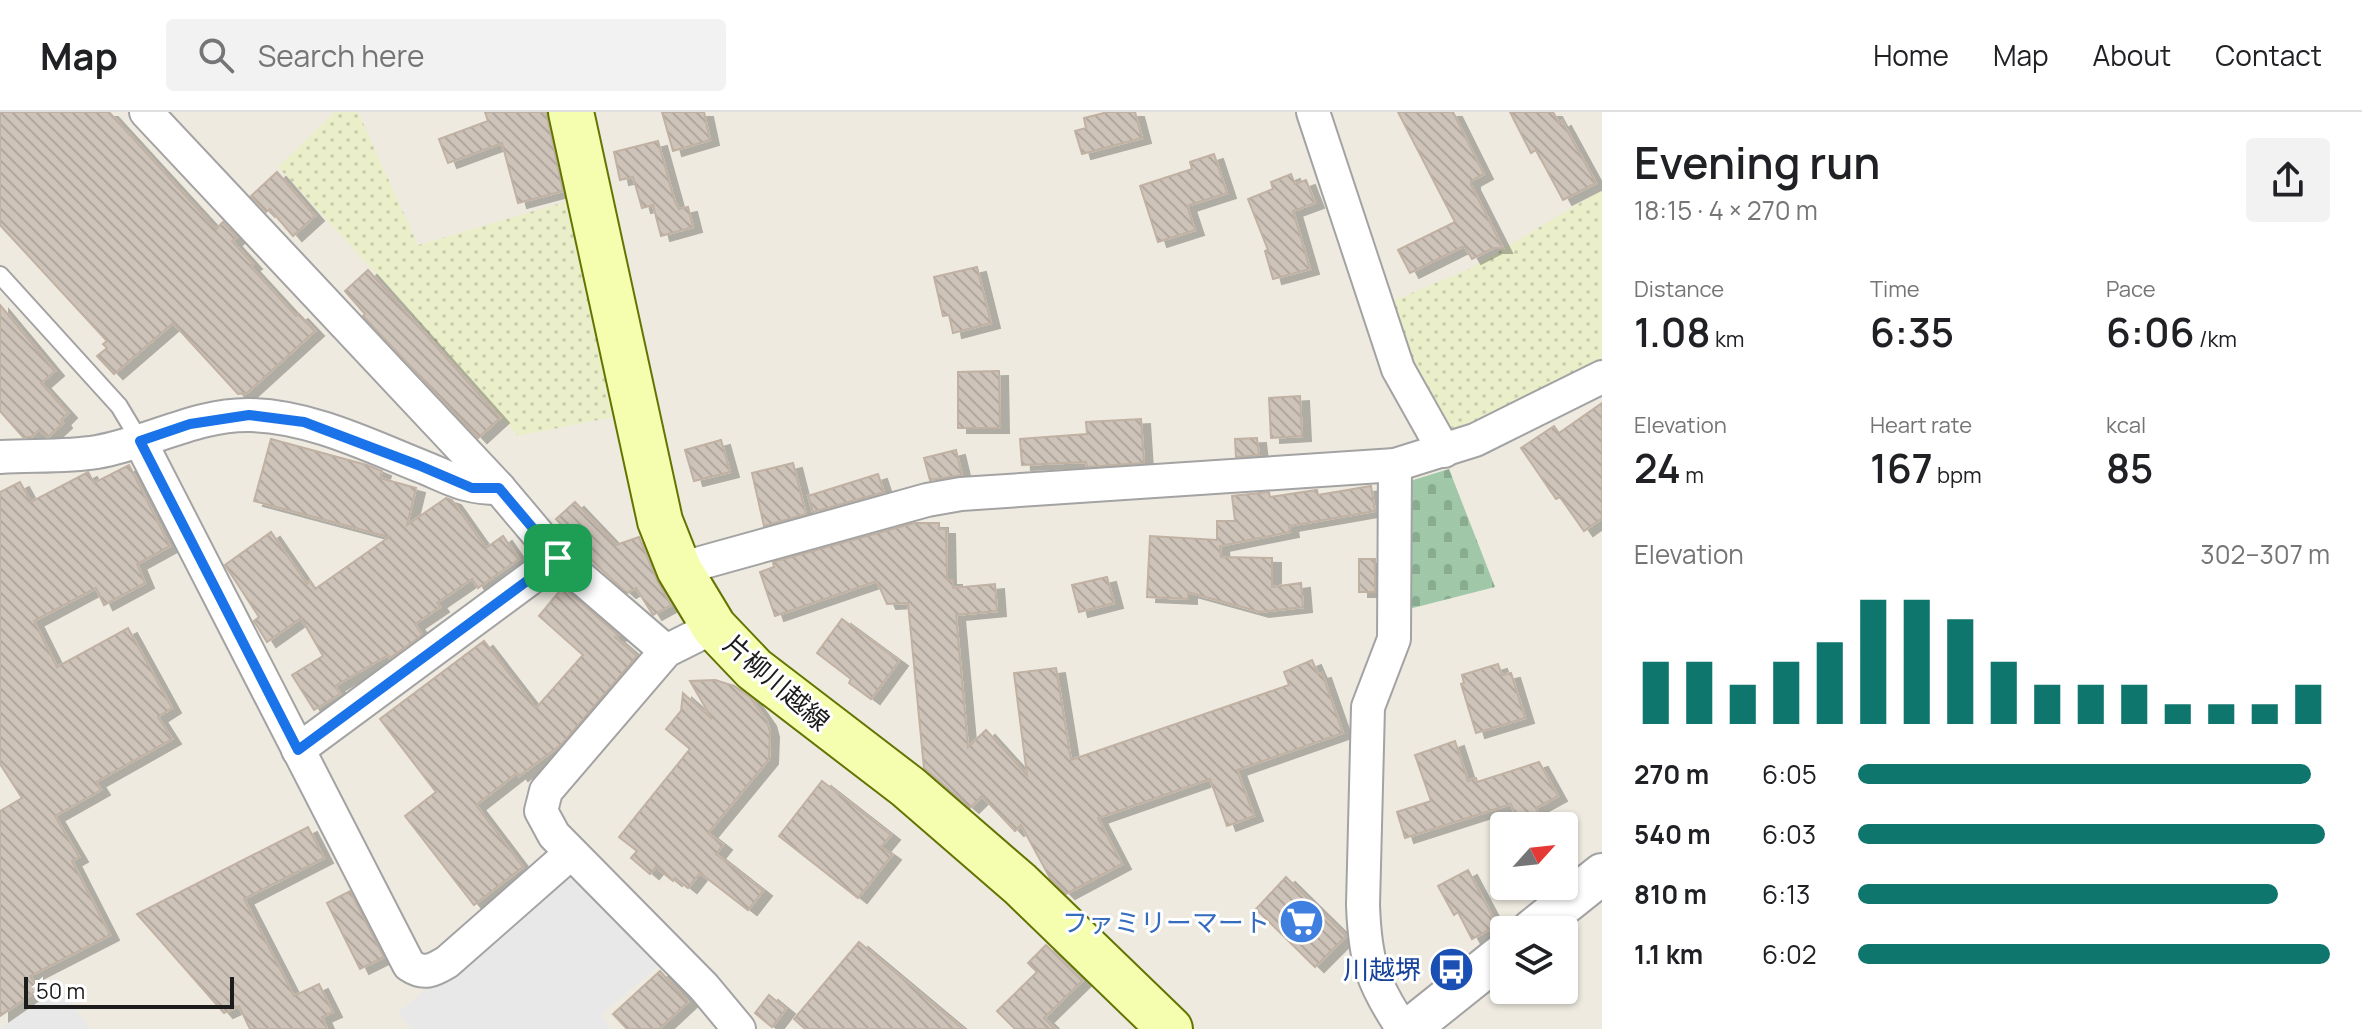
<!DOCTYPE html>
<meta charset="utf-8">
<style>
:root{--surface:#fff;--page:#f2f2f2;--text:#202124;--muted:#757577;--line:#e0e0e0;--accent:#0f766e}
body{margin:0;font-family:Manrope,"Noto Sans JP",sans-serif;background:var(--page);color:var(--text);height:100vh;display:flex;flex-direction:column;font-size:30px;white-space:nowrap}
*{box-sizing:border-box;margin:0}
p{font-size:26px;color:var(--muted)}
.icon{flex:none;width:44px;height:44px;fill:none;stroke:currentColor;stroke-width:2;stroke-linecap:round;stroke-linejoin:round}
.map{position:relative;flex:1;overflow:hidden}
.side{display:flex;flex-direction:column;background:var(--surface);width:760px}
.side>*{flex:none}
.needle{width:52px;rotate:63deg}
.controls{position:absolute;left:1490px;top:700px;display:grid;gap:16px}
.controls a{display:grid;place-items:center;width:88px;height:88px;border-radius:8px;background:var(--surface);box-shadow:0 2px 6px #0004;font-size:40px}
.scale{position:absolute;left:24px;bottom:20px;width:210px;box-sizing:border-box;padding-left:8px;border:4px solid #1c1c1c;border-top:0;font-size:22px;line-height:28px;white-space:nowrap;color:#1c1c1c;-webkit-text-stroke:6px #fff;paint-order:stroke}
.pin{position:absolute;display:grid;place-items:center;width:68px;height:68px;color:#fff;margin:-34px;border-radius:16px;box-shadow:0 4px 12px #0006}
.round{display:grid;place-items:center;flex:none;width:84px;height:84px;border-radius:8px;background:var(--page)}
.head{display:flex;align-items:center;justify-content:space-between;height:136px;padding:0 32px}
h1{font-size:44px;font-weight:600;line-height:60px}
.metrics{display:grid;grid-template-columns:repeat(3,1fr);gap:12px;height:136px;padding:8px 32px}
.metrics div{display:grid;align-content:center}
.metrics b{font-size:40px;font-weight:600}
.metrics small{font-size:22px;font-weight:400}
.metrics p{font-size:22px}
.chart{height:224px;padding:16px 32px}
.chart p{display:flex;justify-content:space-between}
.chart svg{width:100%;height:144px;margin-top:8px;stroke:var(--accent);stroke-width:6}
ul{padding:0 32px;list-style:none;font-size:26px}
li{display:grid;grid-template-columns:128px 96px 1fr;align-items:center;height:60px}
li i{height:20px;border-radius:10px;background:var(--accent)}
header{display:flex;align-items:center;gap:48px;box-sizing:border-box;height:112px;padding:0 40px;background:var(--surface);border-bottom:2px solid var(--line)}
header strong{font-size:38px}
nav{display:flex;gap:44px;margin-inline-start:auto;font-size:28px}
.search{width:560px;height:72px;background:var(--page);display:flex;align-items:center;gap:20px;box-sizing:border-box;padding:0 28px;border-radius:8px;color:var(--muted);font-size:30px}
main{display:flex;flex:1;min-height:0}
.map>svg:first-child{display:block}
.farmland{fill:url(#farmland-dots)}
.cemetery{fill:url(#cemetery-stones)}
.parking{fill:#e8e8e8}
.building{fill:url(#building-back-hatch);stroke:#c0b1a2;stroke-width:2;filter:url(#shadow)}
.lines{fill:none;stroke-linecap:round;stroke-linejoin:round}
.service-casing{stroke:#a3a3a3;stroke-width:20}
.minor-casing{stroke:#a3a3a3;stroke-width:36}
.tertiary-casing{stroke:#a3a3a3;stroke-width:44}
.secondary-casing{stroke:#627500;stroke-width:48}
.service{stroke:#fff;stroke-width:16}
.minor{stroke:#fff;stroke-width:32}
.tertiary{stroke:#fff;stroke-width:40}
.secondary{stroke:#f5fdaf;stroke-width:44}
.route-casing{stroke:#fff;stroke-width:16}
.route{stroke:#1a73e8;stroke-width:10}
.labels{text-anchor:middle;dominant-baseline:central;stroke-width:6;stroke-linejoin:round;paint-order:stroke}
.street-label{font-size:26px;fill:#1c1c1c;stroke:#fff}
.shop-label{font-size:26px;fill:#366cbe;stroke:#fff;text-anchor:end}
.transit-label{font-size:26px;fill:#164399;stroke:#fff;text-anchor:end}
</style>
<header>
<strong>Map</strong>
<div class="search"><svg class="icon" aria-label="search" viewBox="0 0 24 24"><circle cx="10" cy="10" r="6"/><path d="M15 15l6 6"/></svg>Search here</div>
<nav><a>Home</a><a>Map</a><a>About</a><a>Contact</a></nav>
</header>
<main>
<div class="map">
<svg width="1602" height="917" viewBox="0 0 1602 917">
<defs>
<pattern id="farmland-dots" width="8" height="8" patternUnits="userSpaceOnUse" patternTransform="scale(2)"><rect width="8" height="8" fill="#eaefca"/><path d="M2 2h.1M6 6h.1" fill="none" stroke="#c8ccad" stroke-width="1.8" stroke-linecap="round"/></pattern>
<pattern id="cemetery-stones" width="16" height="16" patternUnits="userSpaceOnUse" patternTransform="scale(2)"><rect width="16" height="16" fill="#a0c8a8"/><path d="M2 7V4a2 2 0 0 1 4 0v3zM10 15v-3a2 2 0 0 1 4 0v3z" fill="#89ab90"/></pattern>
<pattern id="building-back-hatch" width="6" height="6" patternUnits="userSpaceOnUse" patternTransform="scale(2)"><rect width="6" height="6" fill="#cec3b9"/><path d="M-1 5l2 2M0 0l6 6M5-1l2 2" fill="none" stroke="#b0a79e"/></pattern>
<filter id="shadow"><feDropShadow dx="9" dy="5" stdDeviation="0" flood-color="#0004"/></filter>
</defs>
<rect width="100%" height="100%" fill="#eeeae0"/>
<g class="farmland">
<polygon points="335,0 358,0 418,133 568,89 613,305 518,324 384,170 278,55"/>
<polygon points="1602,78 1602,251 1533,287 1448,323 1383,193 1469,157"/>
</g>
<polygon class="cemetery" points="1449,357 1495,475 1401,499 1400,372"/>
<g class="parking">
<polygon points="567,756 659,853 602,902 610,917 413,917 398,901"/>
<polygon points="60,875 90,917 0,917"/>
</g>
<g class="building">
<polygon points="0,0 109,0 216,117 223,110 237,125 232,129 253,152 250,154 296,204 299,202 315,219 247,281 238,282 173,211 114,262 97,244 107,236 103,232 107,229 0,113"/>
<polygon points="485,0 546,0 563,79 518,91 502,31 448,51 439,27 488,9"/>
<polygon points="662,0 704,0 710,28 673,39"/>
<polygon points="1108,0 1135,0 1142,26 1082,42 1075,19 1086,16 1084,6"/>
<polygon points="1398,0 1453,0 1484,62 1471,69 1471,73 1503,136 1493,136 1472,147 1465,135 1462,135 1410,161 1398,138 1455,110"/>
<polygon points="1510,0 1553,0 1559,11 1562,9 1596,71 1563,88 1536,38 1531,41"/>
<polygon points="658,29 675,90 679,97 688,95 693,115 661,124 653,93 642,96 633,65 620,68 614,40"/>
<polygon points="1214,42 1227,81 1187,94 1195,118 1158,130 1140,74 1192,57 1190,50"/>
<polygon points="277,60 315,104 293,124 270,97 266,100 251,84"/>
<polygon points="1291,62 1295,72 1306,68 1315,91 1293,99 1310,157 1273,167 1265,139 1268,138 1248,87 1273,77 1271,70"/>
<polygon points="977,155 991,211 953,221 949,203 943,204 934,165"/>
<polygon points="368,158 500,306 478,326 363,204 365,202 345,179"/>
<polygon points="0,193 55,259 41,271 68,301 61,308 63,311 48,325 39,318 31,325 23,325 0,299"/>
<polygon points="999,259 1000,316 958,316 958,260"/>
<polygon points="1300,284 1302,324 1271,326 1269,286"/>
<polygon points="1602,291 1602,406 1584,419 1560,385 1556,387 1521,336 1554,314 1559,321"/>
<polygon points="1141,307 1144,351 1087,355 1086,350 1022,353 1020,327 1087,322 1086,310"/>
<polygon points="1257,326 1259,343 1236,345 1235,327"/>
<polygon points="271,327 367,353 382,359 380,366 416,376 407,413 446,386 452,388 486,436 503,424 519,447 478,476 472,467 437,491 440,495 415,512 422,523 390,546 388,543 335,574 340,582 314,598 292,563 323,544 301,506 267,530 254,509 259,505 225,453 271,420 307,472 310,469 315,477 389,425 254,389"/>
<polygon points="721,328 730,360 694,369 685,338"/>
<polygon points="956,338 962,363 930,368 924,346"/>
<polygon points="793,351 806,402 764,414 752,361"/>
<polygon points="129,353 170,434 137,452 145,471 104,493 96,476 34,509 57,555 128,516 172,596 158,605 172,627 96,670 101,678 55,704 79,745 72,749 110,823 30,864 39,877 0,904 0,699 22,686 0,652 0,380 20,370 31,390 88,360 94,371"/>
<polygon points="878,362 884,380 813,400 808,384"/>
<polygon points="1371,374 1375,399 1289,414 1290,420 1220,434 1221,445 1272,446 1272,475 1301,471 1303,495 1260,500 1188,480 1188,487 1147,485 1150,424 1217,428 1217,409 1235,409 1232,384 1269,380 1270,385 1317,378 1318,383"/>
<polygon points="575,390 616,433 639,425 656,466 671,493 653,503 636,476 627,481 567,426 571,423 556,407"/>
<polygon points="914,411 939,411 939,417 946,417 947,468 953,468 953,476 995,472 997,499 956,503 968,635 986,618 1027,663 1014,561 1056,556 1071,648 1289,573 1284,560 1312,548 1318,562 1322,561 1343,621 1237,658 1254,704 1227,714 1210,667 1098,706 1122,752 1066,782 1050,766 1021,713 1015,719 982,684 970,696 924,656 908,491 887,492 877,469 775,504 760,460 774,455 773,450"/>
<rect x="1359" y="447" width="16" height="33"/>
<polygon points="1107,465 1114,491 1079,500 1072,473"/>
<polygon points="563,475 618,523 615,525 637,544 562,632 519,664 517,661 476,693 523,755 474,793 405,704 436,680 380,607 484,529 536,596 583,543 539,504"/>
<polygon points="842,507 899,549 871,587 849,571 851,567 817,541"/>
<polygon points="1498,552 1502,563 1511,561 1525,606 1476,621 1461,572 1464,571 1462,563"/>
<polygon points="715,568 734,574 750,585 767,609 770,620 769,647 708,721 723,733 716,742 763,779 748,798 700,761 688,776 675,766 673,769 656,755 650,762 631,746 637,739 619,725 690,637 666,617 681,599 683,581 712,607 690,569"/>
<polygon points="1455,629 1468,669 1476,666 1477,670 1539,650 1558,684 1536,696 1543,714 1520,714 1511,692 1405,726 1397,700 1431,689 1415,643"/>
<polygon points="822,669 891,723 881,735 892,743 858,786 779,724"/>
<polygon points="308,715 324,746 244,787 294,884 319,872 333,900 322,905 327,917 250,917 239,894 224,901 137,802"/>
<polygon points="1468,758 1497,813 1472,827 1458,800 1454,803 1438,774"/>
<polygon points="1286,765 1346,824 1315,855 1256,797"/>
<polygon points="350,779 384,845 360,857 327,791"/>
<polygon points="859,830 908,871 963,917 805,917 794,907"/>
<polygon points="1046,833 1082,869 1044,906 1055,917 1015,917 997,899 1037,860 1028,851"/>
<polygon points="660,859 688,890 659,917 627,917 613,902"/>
<polygon points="769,883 786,897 772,915 755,901"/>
</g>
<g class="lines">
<defs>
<polyline id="service" points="0,163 119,294 140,329"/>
<g id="minor">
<polyline points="146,0 499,376 558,446 666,539"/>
<polyline points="1313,0 1398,257 1444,339"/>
<path d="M140 329 409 853C424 863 432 859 447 850L571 741"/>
<path d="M0 345C32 343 66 345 97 340 149 331 197 302 250 303 308 304 366 332 418 353 451 366 463 376 499 376"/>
<path d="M1395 353 1394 527 1368 595 1363 793C1365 849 1372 871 1403 917"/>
<polyline points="679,457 927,388 961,382 1395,353 1475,328 1602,265"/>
<polyline points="714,515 666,539 546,679 541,699 554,723 704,875 739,917"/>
<polyline points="298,638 558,446"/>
</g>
<g id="tertiary">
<polyline points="1532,818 1602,762"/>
<polyline points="1409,917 1504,841"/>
</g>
<polyline id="secondary" points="571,0 660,409 679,457 714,515 754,557 908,675 1020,772 1170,917"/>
</defs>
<use href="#service" class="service-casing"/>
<use href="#minor" class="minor-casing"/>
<use href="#tertiary" class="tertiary-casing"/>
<use href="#secondary" class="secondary-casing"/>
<use href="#service" class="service"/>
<use href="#minor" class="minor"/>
<use href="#tertiary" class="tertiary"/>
<use href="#secondary" class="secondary"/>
</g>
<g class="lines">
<defs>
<polygon id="route" points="249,303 304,310 418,353 472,376 499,376 558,446 298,638 140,329 190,312"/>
</defs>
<use href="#route" class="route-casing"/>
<use href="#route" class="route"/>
</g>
<defs>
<symbol id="supermarket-disc" viewBox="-11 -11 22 22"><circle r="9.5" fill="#3f7fe0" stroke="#fff"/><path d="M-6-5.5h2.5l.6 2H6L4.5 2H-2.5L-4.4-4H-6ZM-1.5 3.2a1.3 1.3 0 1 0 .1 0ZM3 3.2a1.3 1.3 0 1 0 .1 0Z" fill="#fff"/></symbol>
<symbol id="bus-disc" viewBox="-11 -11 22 22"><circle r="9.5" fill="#1a4fb4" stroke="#fff"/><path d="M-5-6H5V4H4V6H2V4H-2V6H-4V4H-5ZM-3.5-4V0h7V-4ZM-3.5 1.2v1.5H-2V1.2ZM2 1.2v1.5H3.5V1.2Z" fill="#fff"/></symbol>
</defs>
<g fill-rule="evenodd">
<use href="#supermarket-disc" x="1276" y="784" width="51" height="51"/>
<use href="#bus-disc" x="1426" y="832" width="51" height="51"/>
</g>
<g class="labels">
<g class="street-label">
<text transform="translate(777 570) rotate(41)">片柳川越線</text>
</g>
<g class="shop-label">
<text x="1270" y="810">ファミリーマート</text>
</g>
<g class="transit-label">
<text x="1421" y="857">川越堺</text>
</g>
</g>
</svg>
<div class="controls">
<a><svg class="needle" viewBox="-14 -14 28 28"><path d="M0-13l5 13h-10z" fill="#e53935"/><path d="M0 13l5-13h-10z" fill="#757577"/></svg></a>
<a><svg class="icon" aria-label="layers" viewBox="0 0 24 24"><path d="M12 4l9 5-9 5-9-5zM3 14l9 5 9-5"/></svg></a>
</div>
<div class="scale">50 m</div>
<div class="pin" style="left:558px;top:446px;background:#1e9e55"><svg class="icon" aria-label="arrive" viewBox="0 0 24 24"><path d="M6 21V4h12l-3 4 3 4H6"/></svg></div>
</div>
<section class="side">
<div class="head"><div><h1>Evening run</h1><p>18:15 · 4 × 270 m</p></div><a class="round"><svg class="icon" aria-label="share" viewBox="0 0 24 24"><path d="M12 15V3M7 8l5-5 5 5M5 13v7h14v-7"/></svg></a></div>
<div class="metrics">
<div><p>Distance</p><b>1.08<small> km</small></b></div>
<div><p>Time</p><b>6:35</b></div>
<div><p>Pace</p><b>6:06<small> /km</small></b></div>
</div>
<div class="metrics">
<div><p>Elevation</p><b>24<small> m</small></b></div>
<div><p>Heart rate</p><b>167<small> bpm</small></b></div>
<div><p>kcal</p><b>85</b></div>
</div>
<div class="chart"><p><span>Elevation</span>302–307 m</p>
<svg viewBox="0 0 160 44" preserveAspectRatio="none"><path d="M5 44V25M15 44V25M25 44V32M35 44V25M45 44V19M55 44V6M65 44V6M75 44V12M85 44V25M95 44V32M105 44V32M115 44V32M125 44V38M135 44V38M145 44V38M155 44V32"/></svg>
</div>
<ul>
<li><b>270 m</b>6:05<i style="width:96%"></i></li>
<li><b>540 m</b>6:03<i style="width:99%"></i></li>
<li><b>810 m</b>6:13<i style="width:89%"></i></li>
<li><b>1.1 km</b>6:02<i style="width:100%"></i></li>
</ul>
</section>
</main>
